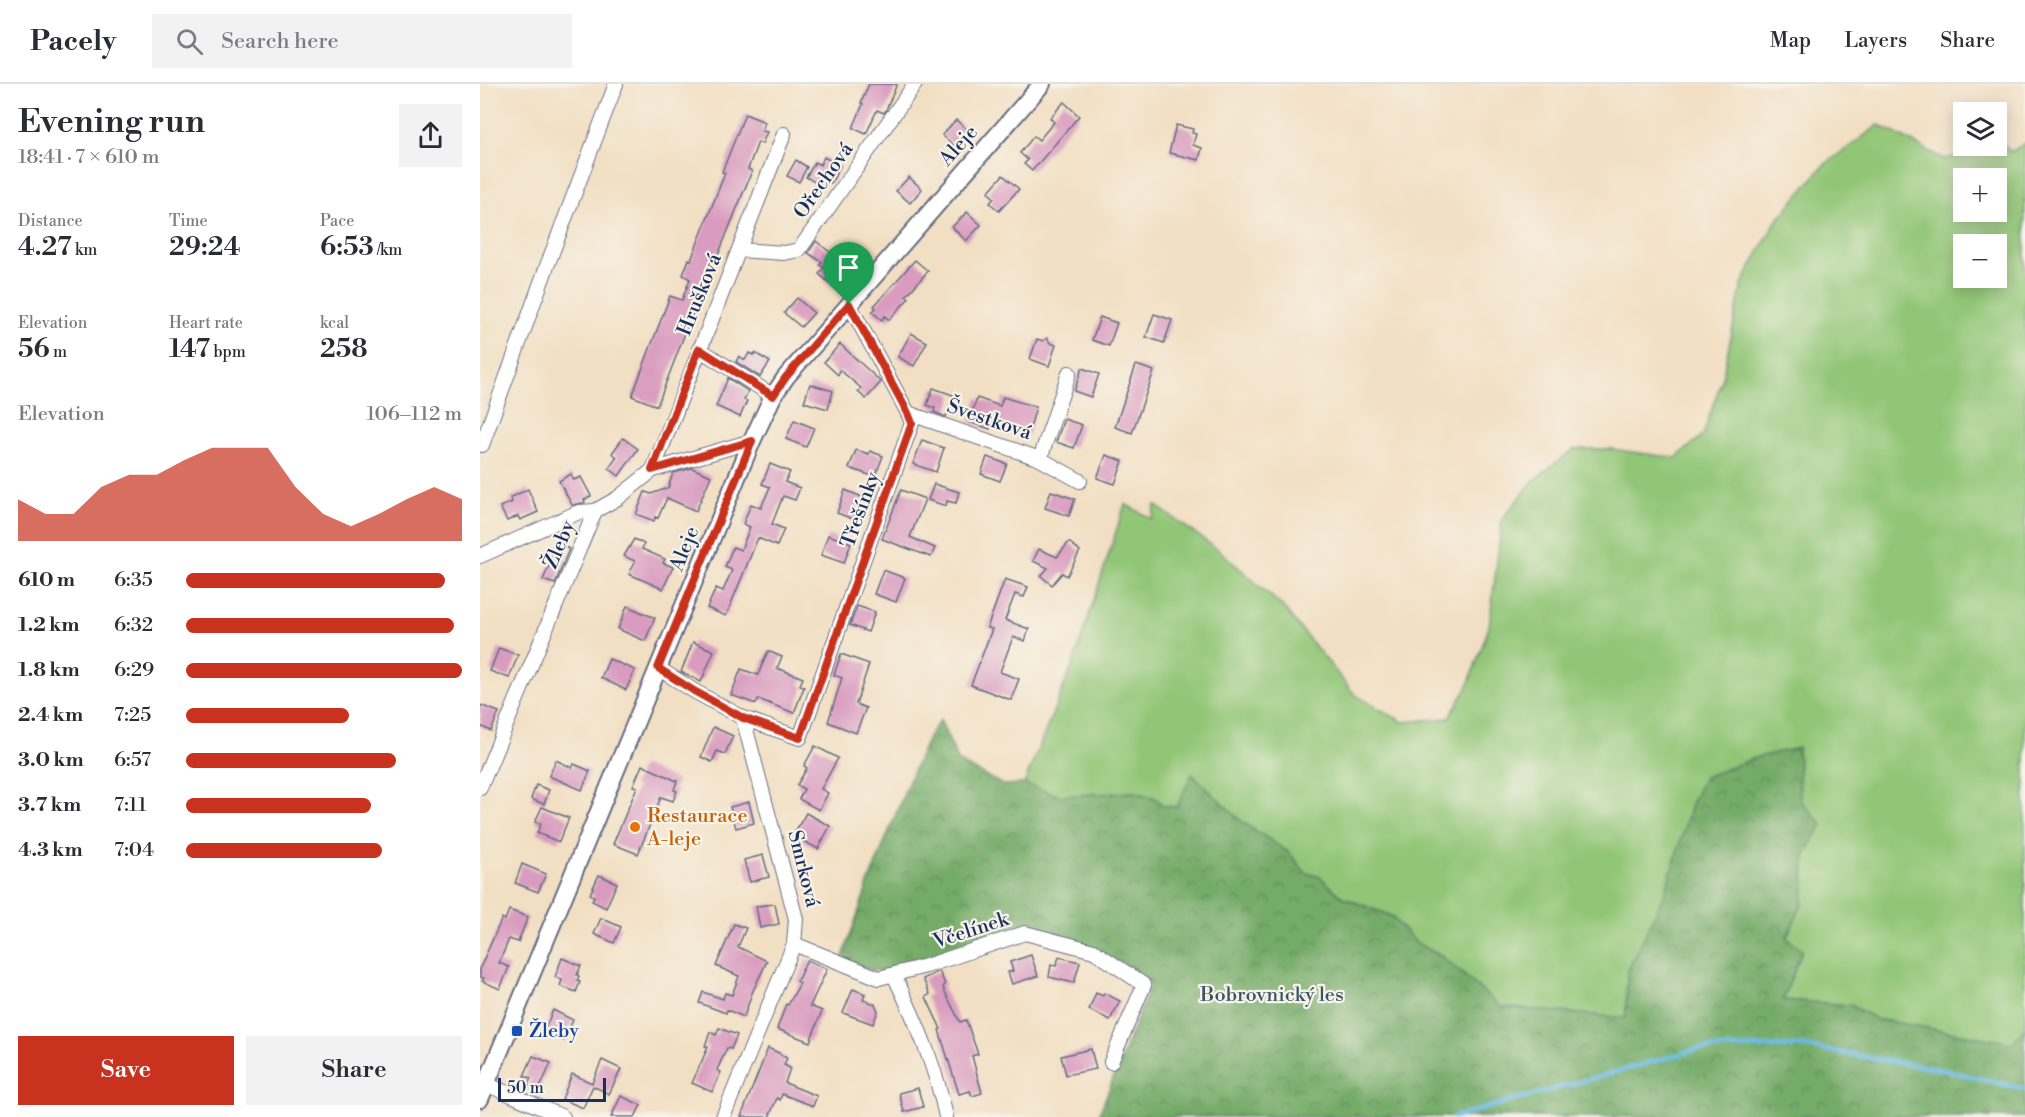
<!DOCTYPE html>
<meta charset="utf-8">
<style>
:root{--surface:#fff;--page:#f2f2f3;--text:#2b2b33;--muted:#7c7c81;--line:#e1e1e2;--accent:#c8321e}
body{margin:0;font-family:"Libre Bodoni",serif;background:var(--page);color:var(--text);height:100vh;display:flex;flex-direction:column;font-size:22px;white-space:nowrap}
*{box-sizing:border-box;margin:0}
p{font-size:20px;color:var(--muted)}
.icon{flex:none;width:33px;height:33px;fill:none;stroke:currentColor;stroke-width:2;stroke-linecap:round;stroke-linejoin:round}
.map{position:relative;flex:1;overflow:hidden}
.panel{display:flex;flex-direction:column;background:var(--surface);width:480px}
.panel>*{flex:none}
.controls{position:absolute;left:1473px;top:18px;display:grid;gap:12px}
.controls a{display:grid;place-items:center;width:54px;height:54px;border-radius:0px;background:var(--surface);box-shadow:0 3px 15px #0003;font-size:30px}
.scale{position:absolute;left:18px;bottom:15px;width:108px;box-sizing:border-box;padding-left:6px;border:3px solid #1b2f5e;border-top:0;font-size:16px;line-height:21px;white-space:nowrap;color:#1b2f5e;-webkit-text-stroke:4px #f7f3e8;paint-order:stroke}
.pin{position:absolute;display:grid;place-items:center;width:51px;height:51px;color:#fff;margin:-62px -26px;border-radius:50% 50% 50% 0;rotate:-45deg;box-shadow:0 0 6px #0007}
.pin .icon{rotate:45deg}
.round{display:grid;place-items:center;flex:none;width:63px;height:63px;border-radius:0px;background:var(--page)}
.headline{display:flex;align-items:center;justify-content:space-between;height:102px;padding:0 18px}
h1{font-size:33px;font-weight:600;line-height:45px}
.metrics{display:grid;grid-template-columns:repeat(3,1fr);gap:9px;height:102px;padding:6px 18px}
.metrics div{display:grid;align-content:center}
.metrics b{font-size:26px;font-weight:600}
.metrics small{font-size:16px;font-weight:400}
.metrics p{font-size:16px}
.chart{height:168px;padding:12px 18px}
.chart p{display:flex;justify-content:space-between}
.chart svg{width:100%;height:108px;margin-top:6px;fill:var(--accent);opacity:.7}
.cta{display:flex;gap:12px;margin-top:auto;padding:12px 18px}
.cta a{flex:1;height:69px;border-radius:0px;background:var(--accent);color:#fff;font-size:24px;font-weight:600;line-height:69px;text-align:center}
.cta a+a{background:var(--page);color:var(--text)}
ul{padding:0 18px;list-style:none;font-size:20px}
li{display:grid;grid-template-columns:96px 72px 1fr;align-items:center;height:45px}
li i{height:15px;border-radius:8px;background:var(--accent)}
header{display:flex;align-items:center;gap:36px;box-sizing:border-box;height:84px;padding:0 30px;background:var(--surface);border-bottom:2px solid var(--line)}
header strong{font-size:28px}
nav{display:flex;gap:33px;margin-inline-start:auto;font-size:21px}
.search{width:420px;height:54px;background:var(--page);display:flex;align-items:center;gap:15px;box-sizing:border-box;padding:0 21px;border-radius:0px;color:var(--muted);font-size:22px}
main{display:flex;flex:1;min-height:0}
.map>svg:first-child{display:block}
.grass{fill:#92c677;stroke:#567a6a;stroke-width:1.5;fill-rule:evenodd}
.forest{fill:url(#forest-crowns);stroke:#486d63;stroke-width:1.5}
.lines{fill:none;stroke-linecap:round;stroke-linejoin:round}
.stream{stroke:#6abce6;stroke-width:4.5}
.building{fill:#d99bbf}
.minor-casing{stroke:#666d81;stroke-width:16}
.tertiary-casing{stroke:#666d81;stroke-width:20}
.minor{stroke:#fff;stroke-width:14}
.tertiary{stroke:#fff;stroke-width:16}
.route-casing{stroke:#fff;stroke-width:12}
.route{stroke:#c8321e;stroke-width:8}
.food-dot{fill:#e8710a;stroke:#f7f3e8;stroke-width:2}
.transit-dot{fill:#1a4fb4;stroke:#f7f3e8;stroke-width:2}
.labels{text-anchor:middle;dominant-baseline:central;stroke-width:4.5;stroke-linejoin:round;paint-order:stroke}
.street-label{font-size:20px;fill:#1b2f5e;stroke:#f7f3e8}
.food-label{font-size:20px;fill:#c56008;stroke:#f7f3e8;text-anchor:start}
.park-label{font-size:20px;fill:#395564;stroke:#f7f3e8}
.transit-label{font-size:20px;fill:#164399;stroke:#f7f3e8;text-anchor:start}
</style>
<header>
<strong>Pacely</strong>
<div class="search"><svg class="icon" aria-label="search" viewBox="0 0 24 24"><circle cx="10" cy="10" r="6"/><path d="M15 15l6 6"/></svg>Search here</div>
<nav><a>Map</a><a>Layers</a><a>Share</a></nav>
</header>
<main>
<section class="panel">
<div class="headline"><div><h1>Evening run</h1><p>18:41 · 7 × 610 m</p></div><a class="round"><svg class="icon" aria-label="share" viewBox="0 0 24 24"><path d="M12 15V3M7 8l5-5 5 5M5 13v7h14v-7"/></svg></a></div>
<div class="metrics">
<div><p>Distance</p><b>4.27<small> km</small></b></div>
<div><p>Time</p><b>29:24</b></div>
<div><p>Pace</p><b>6:53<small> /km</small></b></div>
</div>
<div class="metrics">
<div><p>Elevation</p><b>56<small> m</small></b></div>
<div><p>Heart rate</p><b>147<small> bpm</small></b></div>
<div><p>kcal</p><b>258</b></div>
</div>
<div class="chart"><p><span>Elevation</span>106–112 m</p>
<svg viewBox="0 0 160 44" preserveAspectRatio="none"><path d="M0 44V27L10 33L20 33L30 22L40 17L50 17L60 11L70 6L80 6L90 6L100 22L110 33L120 38L130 33L140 27L150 22L160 27V44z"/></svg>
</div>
<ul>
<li><b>610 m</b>6:35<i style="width:94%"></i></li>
<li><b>1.2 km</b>6:32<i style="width:97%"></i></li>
<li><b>1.8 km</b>6:29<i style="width:100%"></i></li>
<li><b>2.4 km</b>7:25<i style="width:59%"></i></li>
<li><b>3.0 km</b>6:57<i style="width:76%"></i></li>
<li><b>3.7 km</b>7:11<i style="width:67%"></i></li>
<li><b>4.3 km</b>7:04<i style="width:71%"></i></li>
</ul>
<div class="cta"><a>Save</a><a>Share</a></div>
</section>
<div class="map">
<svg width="1545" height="1033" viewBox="0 0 1545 1033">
<defs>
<pattern id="forest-crowns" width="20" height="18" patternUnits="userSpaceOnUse" patternTransform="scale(1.5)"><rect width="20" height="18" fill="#75ab68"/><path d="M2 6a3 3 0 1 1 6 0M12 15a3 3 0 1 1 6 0" fill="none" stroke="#5f8c59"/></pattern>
</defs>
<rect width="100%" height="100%" fill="#f7f3e8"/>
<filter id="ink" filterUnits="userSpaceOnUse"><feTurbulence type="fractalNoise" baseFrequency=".0167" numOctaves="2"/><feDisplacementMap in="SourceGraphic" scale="12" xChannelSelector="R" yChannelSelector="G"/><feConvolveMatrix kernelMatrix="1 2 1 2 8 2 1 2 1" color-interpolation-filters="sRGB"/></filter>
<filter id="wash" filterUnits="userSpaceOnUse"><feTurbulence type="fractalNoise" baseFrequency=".008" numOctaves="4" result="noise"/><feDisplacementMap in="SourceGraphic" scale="24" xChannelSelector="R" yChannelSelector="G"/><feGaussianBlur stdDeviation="1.35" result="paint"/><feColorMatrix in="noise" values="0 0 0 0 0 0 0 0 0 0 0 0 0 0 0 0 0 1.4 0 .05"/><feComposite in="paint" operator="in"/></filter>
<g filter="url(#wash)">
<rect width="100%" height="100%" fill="#f2dfc3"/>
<path class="grass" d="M1399 41 1464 75 1487 70 1488 62H1516L1517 54 1531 68 1545 59V944L1532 959 1396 935 1370 921 1303 916 1322 867 1306 855 1323 819 1325 772 1342 741 1320 716 1318 664 1212 718 1185 809 1147 889 1146 934 1021 923 961 872 936 859 911 832 862 813 840 793 826 789 808 768 761 737 713 691 697 723 684 722 675 714 655 708 580 712 544 700 593 580 645 420 672 435 675 421 740 467 803 523 875 611 923 638 969 634 987 604 1009 543 1022 435 1054 396 1094 365H1131L1196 374 1223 351 1242 295 1262 200 1295 139 1344 81ZM1484 94H1516V128H1484ZM1484 160H1516V194H1484Z"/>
<polygon class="forest" points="460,636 479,678 523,701 544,700 580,712 655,708 675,714 684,722 697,723 712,690 761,737 808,768 826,789 840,793 862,813 911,832 936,859 961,872 1021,923 1146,934 1147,889 1185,809 1212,718 1224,693 1278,673 1318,664 1320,716 1342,740 1325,772 1323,819 1306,854 1322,866 1303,916 1370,921 1396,935 1532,959 1545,944 1545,1033 618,1033 670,902 643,879 547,844 408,888 386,885 363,873 389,797 433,687 449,652"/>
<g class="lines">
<polyline class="stream" points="974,1033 1218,965 1321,962 1464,986 1545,1005"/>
</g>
<g id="blocks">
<g class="building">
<polygon points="389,0 417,0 406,26 404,29 397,26 386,50 373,44 383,20 381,19"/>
<polygon points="584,18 599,32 552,87 544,80 548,76 540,69 554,52 559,56 574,38 570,34"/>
<polygon points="265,30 285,38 282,47 287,48 282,60 278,58 268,85 272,87 226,201 224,200 177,322 152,312 190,212 202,216 210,195 203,191 209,175 211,176 245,89 242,88"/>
<polygon points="476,36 491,49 478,65 462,51"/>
<polygon points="696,41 713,45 712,49 716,50 713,61 722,64 719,76 689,69"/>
<polygon points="344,73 360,82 351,99 341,94 338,100 326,93 335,78 340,81"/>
<polygon points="316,76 327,83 319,98 307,92"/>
<polygon points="523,91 539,105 519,127 510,119 514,114 508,108"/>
<polygon points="429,93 442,105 430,119 416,107"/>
<polygon points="487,128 501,141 486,157 472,143"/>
<polygon points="336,157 371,185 355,204 339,190 344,184 340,181 342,178 328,169"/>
<polygon points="435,176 448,187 426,212 429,214 409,236 405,232 402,236 392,228 396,224 394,222"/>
<polygon points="317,214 334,229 321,243 304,229"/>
<polygon points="674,230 692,236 684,259 666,253"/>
<polygon points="620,233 637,239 629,262 612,256"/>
<polygon points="431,249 447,258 434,282 418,273"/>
<polygon points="567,254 570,259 576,261 569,282 550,275 557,255 563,257"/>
<polygon points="360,260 401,298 386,315 378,308 381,304 360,286 358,291 344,278"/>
<polygon points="269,269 273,271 275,269 290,278 280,293 256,278 259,272 265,276"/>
<polygon points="656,281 674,287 652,349 635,343"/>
<polygon points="602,284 619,290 611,313 594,307"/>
<polygon points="248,294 268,307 264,316 267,317 260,333 236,322"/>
<polygon points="330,300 353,307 348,325 324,318"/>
<polygon points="453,304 473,311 466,333 454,328 455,324 447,321"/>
<polygon points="523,313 556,323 548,351 511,340 510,345 489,338 497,314 520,322"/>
<polygon points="584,335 602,341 594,364 576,358"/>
<polygon points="314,336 334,344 326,363 306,355"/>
<polygon points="143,354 158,365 139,392 129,384 137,373 132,369"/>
<polygon points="442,356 464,364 456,388 433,380"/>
<polygon points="376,366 389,370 390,367 403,372 395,393 369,384"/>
<polygon points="626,371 643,377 635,400 617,394"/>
<polygon points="507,373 527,380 520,397 501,390"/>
<polygon points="290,380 310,388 305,398 320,404 315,416 303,412 292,440 304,445 297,462 278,454 246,532 227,524 236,504 243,507 252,486 245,483 253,463 261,466 270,443 263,440 271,420 281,424 290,403 282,400"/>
<polygon points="212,384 231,392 216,427 187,414 178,434 175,433 174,437 156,430 165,408 171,410 188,404 193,389"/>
<polygon points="91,390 94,396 101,393 111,412 104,416 105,418 103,419 92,421 79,397"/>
<polygon points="454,400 479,408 476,419 467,417 466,422 448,416"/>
<polygon points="48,405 58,428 40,436 38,432 27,437 20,423 32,418 30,414"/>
<polygon points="365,406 387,415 378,437 357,429"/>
<polygon points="421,406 445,415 430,453 455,464 451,473 402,455"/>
<polygon points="571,407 595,415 589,432 565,424"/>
<polygon points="348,451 371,459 364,479 341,471"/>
<polygon points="154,455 164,460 162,465 185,475 183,479 193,483 183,505 149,490 155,477 144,472"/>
<polygon points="589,458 600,467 587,492 582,489 572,501 561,492 568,484 553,477 559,465 577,473"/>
<polygon points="78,460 89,465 75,500 63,496"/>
<polygon points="403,486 425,494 416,518 394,510"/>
<polygon points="525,495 548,503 544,513 535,510 525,536 549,545 545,557 533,553 520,588 539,595 531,616 491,601 512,545 507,544"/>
<polygon points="147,522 175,534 165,557 138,545"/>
<polygon points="377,522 395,528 388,548 370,541"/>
<polygon points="213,558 234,567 221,598 201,588"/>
<polygon points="19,564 38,571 29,594 10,587"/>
<polygon points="288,567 302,573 297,584 323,594 320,601 324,603 314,629 278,615 276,620 251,611 261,585 278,591"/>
<polygon points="361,570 389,580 376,620 386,624 376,649 348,638 362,594 354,591"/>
<polygon points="129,575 155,586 146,606 121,594"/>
<polygon points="0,621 19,628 11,647 0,642"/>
<polygon points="233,643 253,652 245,670 237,667 232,678 221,673"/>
<polygon points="335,662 358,674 341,705 348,709 339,726 319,715 324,705 317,701 327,684 324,682"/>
<polygon points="76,676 92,684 94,680 110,687 102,706 69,692"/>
<polygon points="162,681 197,697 194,706 197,707 193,717 181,713 158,770 133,760 157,703 153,702"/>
<polygon points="56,701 69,706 64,720 51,715"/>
<polygon points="269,718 274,739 256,744 250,723"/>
<polygon points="62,723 89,734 79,758 57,749 61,740 55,738"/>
<polygon points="326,729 350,742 338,765 318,754 320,751 315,748"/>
<polygon points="283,771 289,793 270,798 264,776"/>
<polygon points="42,780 66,790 58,808 35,799"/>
<polygon points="119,791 137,799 126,824 112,817 114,812 110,810"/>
<polygon points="295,820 299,840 280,844 276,822"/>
<polygon points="29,826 48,833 38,858 29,855 19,879 29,883 20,905 2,897 4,894 0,893 0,884 22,834 25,836"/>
<polygon points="121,834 141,843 134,859 114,850"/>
<polygon points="254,840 266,844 258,863 287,877 272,909 264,933 247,926 246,929 219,919 223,908 243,915 245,909 252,911 259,892 236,882"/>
<polygon points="551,871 558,892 532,900 528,888 533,887 530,878"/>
<polygon points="579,873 600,878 594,899 569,893 571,881 576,882"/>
<polygon points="82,874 101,882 97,891 99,892 97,897 100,898 96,908 80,902 82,896 75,893"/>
<polygon points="327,876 347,885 330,922 342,927 330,958 297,945 306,920 308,921 320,899 317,897"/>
<polygon points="459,887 465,900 463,904 480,938 486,936 498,970 492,972 502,1009 492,1012 490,1007 479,1010 459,946 461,945 446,913 450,910 443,895"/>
<polygon points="373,905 385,910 383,916 395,920 398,927 393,940 363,929"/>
<polygon points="616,909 623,912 624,909 640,917 630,936 609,926"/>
<polygon points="73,926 93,936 84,957 64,947"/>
<polygon points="239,944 257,951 251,965 247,964 237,986 241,988 232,1008 212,999 228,963 225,962 230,948 236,951"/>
<polygon points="288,964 301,970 301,971 307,974 304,981 310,984 305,999 337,1012 333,1022 302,1010 300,1016 297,1014 289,1033 261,1033"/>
<polygon points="611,965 616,985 586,991 581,972"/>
<polygon points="53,972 71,979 59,1006 48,1001 51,994 44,992"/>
<polygon points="122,976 141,985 129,1010 113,1002 103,1024 82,1015 92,990 112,999"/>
<polygon points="438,1004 443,1023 424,1028 419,1009"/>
<polygon points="141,1012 161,1021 155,1033 131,1033"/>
</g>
</g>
</g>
<g filter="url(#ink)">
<use href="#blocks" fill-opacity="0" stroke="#666d81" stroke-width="1.5"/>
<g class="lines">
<defs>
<g id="minor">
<polyline points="259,166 304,169 319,166 435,0"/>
<polyline points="219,265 293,312"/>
<polyline points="428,329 560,375 589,289"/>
<polyline points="2,361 67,182 136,0"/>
<polyline points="560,375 600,397"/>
<polyline points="173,386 304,50"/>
<polyline points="0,472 99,428 115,427"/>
<polyline points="178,584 214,607 263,634 316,835 314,860 243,1033"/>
<polyline points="263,634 320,654 432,339 428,329 369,220"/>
<polyline points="0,704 115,427 138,414 173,386 272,357"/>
<polyline points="314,860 399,894 446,882 545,849 614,867 664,901 631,978"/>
<path d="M414 891C436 937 456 983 466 1033"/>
<polyline points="6,1000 83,1033"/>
</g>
<polyline id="tertiary" points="0,1015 272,357 293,312 306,293 562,0"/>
</defs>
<use href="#minor" class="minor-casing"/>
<use href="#tertiary" class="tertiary-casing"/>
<use href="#minor" class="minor"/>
<use href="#tertiary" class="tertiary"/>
</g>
</g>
<g class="lines" filter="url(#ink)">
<defs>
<polygon id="route" points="369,220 428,329 432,339 320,654 263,634 214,607 178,584 272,357 172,386 219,265 293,312 306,293"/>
</defs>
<use href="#route" class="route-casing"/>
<use href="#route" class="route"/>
</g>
<circle class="food-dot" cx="155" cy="743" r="6"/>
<rect class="transit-dot" x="31" y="941" width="12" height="12" rx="3"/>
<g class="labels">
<g class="street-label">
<text transform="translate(479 62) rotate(-48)">Aleje</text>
<text transform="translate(344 97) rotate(-55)">Ořechová</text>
<text transform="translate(220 211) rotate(-68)">Hrušková</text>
<text transform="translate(509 336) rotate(19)">Švestková</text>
<text transform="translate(381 426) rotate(-70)">Třešínky</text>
<text transform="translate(80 461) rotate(-67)">Žleby</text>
<text transform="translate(205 465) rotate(-68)">Aleje</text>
<text transform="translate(323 785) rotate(76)">Smrková</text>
<text transform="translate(491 847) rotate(-18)">Včelínek</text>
</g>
<g class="food-label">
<text x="167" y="732">Restaurace<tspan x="167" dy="23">A-leje</tspan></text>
</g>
<g class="park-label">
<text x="792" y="911">Bobrovnický les</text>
</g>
<g class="transit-label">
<text x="49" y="947">Žleby</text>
</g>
</g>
</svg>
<div class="controls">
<a><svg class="icon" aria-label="layers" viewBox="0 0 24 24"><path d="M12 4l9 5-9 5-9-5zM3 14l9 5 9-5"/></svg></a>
<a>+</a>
<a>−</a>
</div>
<div class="scale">50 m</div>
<div class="pin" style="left:369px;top:220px;background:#1e9e55"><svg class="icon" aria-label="arrive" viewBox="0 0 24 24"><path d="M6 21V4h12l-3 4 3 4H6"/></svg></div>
</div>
</main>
